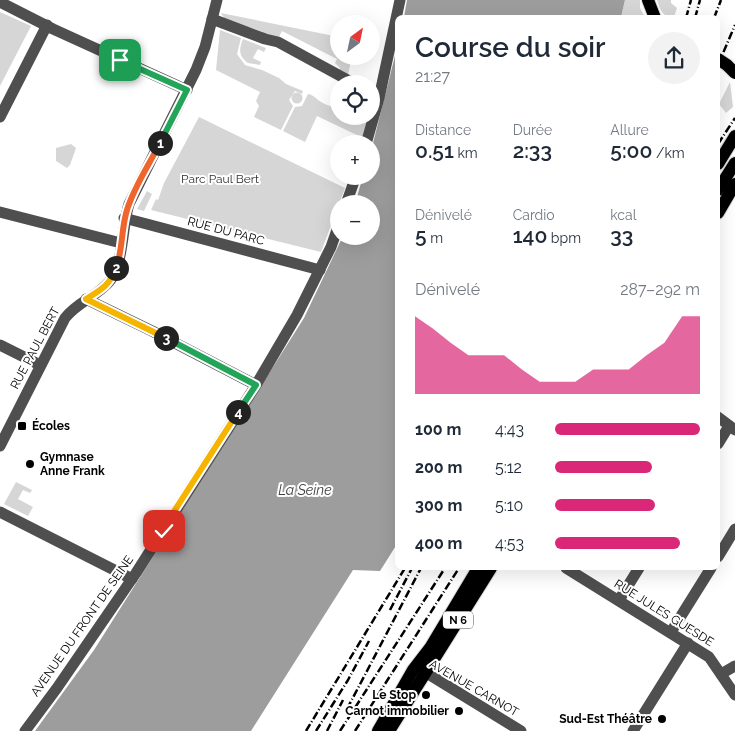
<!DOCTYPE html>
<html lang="fr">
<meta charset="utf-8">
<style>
:root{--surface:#fff;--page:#f2f2f3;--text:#1f2937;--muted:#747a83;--accent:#db2777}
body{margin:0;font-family:Raleway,sans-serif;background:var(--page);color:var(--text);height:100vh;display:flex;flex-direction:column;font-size:19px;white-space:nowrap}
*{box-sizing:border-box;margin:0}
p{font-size:16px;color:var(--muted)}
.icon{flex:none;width:28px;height:28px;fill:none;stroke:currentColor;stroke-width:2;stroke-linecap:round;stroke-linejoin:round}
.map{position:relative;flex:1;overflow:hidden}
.drawer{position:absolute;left:395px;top:15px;width:325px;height:555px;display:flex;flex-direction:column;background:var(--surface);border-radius:8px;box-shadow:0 5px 20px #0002}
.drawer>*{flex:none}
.needle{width:32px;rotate:33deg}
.buttons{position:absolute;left:330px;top:15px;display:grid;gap:10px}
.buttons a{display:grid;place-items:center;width:50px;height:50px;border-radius:50%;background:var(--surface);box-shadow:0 5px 20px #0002;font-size:25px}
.pin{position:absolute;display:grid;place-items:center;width:42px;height:42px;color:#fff;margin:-21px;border-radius:10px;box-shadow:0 2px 8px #0006}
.km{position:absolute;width:25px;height:25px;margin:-12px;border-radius:50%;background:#222;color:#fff;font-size:14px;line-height:25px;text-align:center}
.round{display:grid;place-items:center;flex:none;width:52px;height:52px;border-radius:26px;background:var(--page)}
.summary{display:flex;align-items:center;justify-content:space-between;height:85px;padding:0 20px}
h1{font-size:28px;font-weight:600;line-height:38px}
.figures{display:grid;grid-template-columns:repeat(3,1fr);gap:8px;height:85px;padding:5px 20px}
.figures div{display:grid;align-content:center}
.figures b{font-size:21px;font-weight:600}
.figures small{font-size:14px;font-weight:400}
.figures p{font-size:14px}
.chart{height:140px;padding:10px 20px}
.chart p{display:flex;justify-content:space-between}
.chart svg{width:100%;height:90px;margin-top:5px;fill:var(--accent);opacity:.7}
ul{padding:0 20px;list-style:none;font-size:16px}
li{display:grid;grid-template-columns:80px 60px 1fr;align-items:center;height:38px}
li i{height:12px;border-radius:6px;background:var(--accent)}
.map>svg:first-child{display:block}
.green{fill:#d6d6d6}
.water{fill:#9d9d9d}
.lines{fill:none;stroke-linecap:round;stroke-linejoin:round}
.major-casing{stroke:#dbdbdb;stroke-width:14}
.minor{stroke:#4f4f4f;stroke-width:11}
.major{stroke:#000;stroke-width:12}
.rail{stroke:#000;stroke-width:2.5;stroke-dasharray:8 2.5 1 2.5;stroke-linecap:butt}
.major-bridge-casing{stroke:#dbdbdb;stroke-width:14;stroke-linecap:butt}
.major-bridge{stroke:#000;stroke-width:12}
.split-1-casing{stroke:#fff;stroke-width:10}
.split-2-casing{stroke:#fff;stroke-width:10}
.split-3-casing{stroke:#fff;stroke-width:10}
.split-4-casing{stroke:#fff;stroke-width:10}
.split-5-casing{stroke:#fff;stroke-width:10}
.split-1{stroke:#22a559;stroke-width:6}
.split-2{stroke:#f0652b;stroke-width:6}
.split-3{stroke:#f5b400;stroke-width:6}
.split-4{stroke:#22a559;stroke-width:6}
.split-5{stroke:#f5b400;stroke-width:6}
.poi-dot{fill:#000;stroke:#fff;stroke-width:2}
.labels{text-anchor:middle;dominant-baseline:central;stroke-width:4;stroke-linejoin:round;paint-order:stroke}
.shield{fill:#fff;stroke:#4c4c4c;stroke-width:1}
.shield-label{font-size:11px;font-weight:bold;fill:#000}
.park-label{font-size:12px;fill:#2d2d2d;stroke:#fff}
.street-label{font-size:12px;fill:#000;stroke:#fff}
.poi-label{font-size:12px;font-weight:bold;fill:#000;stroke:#fff;text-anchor:end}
.water-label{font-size:14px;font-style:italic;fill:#3e3e3e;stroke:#fff}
</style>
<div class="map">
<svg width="735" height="731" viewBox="0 0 735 731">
<rect width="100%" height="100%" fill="#fff"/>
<g class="green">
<polygon points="625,0 640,0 640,8 645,17 621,17"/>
<path d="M657 0H671V3L677 8 674 17C663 18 660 10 657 0Z"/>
<polygon points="0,12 31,26 0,86"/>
<polygon points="221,13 339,37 339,56 352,56 348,75 355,76 354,79 337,72 340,68 335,63 337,59 282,31 279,37 263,35 263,32 249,27 246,29 226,21"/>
<polygon points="220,30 241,38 237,54 245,65 262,70 279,78 286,84 303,91 302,94 295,91 289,100 293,106 281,130 254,117 259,106 256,101 260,92 216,70"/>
<path d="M243 39 266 48 264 52 258 49 253 58 261 62 260 65 248 63C238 56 239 49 243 39Z"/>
<polygon points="730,82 733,107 726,113 719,104"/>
<circle cx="297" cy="98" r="5.5"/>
<path d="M308 94C315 95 316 100 323 103 329 107 333 105 339 111V116H368L363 138 317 116 305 142 283 131 295 107 302 106Z"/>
<polygon points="199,117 345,188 321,252 151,210 156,199 158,200 164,183"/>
<polygon points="71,144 76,148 70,165 67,168 56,161 56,148"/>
<polygon points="147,191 152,194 144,211 137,209"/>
<polygon points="16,482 32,490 30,493 23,490 18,499 33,507 28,516 4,504"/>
</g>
<g class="water">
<polygon points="407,0 625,0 621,17 404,17"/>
<polygon points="397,48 397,544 380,571 353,570 251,731 35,731 94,650 304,318 343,236 371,236 371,204 355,204 363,176 371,176 371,151"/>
</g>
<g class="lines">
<defs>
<g id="major">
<polyline points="648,0 655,18"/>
<polyline points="718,164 735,136"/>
<polyline points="718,190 735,163"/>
<polyline points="718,213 735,184"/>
<polyline points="378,731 413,670 430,648 478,568"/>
<polyline points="389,731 491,568"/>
</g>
</defs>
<use href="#major" class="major-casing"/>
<g class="minor">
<polyline points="0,2 53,29 187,90"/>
<polyline points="212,19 265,39 278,42 355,84"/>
<polyline points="0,117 47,25"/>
<polyline points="366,144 379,98 400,0"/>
<polyline points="346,204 356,176"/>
<polyline points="0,212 121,243"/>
<polyline points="124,218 320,270"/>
<polyline points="86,299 152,331 256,385"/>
<polyline points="0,345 40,365"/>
<polyline points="718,417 735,430"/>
<polyline points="718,444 729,426"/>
<path d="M0 446 65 318C77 302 96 297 109 282 124 265 122 225 129 204L196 70 205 47 217 0"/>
<polyline points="0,512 132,579"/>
<polyline points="718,557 735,529"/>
<polyline points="566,568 709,657 735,695"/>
<polyline points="619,600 639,568"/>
<polyline points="671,632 711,568"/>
<polyline points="417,671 425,672 521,731"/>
<polyline points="721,674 735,666"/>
<polyline points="25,731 57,688 136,573 256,385 297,315 331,247 339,224"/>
<polyline points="633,731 688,643"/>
</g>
<use href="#major" class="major"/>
<g class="rail">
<polyline points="686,18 691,0"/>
<polyline points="695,18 700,0"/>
<polyline points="714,18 721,0"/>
<polyline points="718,65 735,25"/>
<polyline points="718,144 735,118"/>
<polyline points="390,610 412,568"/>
<polyline points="347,709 421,568"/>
<polyline points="306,731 405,568"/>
<polyline points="316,731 348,680 369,641"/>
<polyline points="327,731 343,700"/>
<polyline points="340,731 445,568"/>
<polyline points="355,731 459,568"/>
</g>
<defs>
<polyline id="major-bridge" points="718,59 727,65 735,73"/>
</defs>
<use href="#major-bridge" class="major-bridge-casing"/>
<use href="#major-bridge" class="major-bridge"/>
</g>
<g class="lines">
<defs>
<polyline id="split-1" points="120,60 187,90 160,143"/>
<path id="split-2" d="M116 268C123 250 121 229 127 210 134 187 149 165 160 143"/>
<path id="split-3" d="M116 268C109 286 102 289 86 299L166 338"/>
<polyline id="split-4" points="166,338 256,385 238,412"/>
<polyline id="split-5" points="164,531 173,513 238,412"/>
</defs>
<use href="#split-1" class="split-1-casing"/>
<use href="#split-2" class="split-2-casing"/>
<use href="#split-3" class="split-3-casing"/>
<use href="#split-4" class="split-4-casing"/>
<use href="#split-5" class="split-5-casing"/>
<use href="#split-1" class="split-1"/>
<use href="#split-2" class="split-2"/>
<use href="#split-3" class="split-3"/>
<use href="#split-4" class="split-4"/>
<use href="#split-5" class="split-5"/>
</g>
<g class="poi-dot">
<rect x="17" y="421" width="10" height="10" rx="2.5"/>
<circle cx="30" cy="464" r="5"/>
<circle cx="426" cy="695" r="5"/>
<circle cx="459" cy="711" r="5"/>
<circle cx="662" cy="719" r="5"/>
</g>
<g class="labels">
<rect class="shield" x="443" y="611.5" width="30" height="17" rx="4"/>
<g class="shield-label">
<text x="458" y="620">N 6</text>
</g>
<g class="park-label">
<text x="220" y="179">Parc Paul Bert</text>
</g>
<g class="street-label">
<text transform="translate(226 231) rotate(15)">RUE DU PARC</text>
<text transform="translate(35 348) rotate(-62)">RUE PAUL BERT</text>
<text transform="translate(664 613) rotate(32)">RUE JULES GUESDE</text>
<text transform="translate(82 626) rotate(-55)">AVENUE DU FRONT DE SEINE</text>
<text transform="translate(474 688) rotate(30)">AVENUE CARNOT</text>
</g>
<g class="poi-label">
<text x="32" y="426" text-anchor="start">Écoles</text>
<text x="40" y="457" text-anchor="start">Gymnase<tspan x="40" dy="14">Anne Frank</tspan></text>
<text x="416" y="695">Le Stop</text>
<text x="449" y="711">Carnot immobilier</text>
<text x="652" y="719">Sud-Est Théâtre</text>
</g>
<g class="water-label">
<text x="305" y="490">La Seine</text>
</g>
</g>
</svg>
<div class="buttons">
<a><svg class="needle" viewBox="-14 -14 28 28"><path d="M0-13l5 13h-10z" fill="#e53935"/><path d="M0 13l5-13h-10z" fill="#747a83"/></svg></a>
<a><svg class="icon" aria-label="locate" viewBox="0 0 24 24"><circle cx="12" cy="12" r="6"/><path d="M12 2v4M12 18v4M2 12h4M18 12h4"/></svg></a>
<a>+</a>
<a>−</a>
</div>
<div class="pin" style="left:120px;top:60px;background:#1e9e55"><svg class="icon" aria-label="arrive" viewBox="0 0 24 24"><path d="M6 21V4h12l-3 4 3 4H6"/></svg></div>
<div class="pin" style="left:164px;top:531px;background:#d93025"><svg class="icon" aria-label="check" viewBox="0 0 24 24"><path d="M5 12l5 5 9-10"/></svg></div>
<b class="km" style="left:160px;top:143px">1</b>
<b class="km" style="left:116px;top:268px">2</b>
<b class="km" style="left:166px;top:338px">3</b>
<b class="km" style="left:238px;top:412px">4</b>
<section class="drawer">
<div class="summary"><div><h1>Course du soir</h1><p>21:27</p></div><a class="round"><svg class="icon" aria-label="share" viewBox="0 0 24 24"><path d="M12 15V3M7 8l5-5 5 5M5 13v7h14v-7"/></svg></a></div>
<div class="figures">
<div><p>Distance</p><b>0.51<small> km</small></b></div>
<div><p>Durée</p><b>2:33</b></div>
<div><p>Allure</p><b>5:00<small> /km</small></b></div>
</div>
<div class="figures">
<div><p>Dénivelé</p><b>5<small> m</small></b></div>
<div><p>Cardio</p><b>140<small> bpm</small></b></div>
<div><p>kcal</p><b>33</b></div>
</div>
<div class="chart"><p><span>Dénivelé</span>287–292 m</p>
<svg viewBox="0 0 160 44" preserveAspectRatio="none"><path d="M0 44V6L10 12L20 19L30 25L40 25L50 25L60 32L70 38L80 38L90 38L100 32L110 32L120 32L130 25L140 19L150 6L160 6V44z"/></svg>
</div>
<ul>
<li><b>100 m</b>4:43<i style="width:100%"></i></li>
<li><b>200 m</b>5:12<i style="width:67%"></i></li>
<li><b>300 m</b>5:10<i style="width:69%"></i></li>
<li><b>400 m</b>4:53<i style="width:86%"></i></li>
</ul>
</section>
</div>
